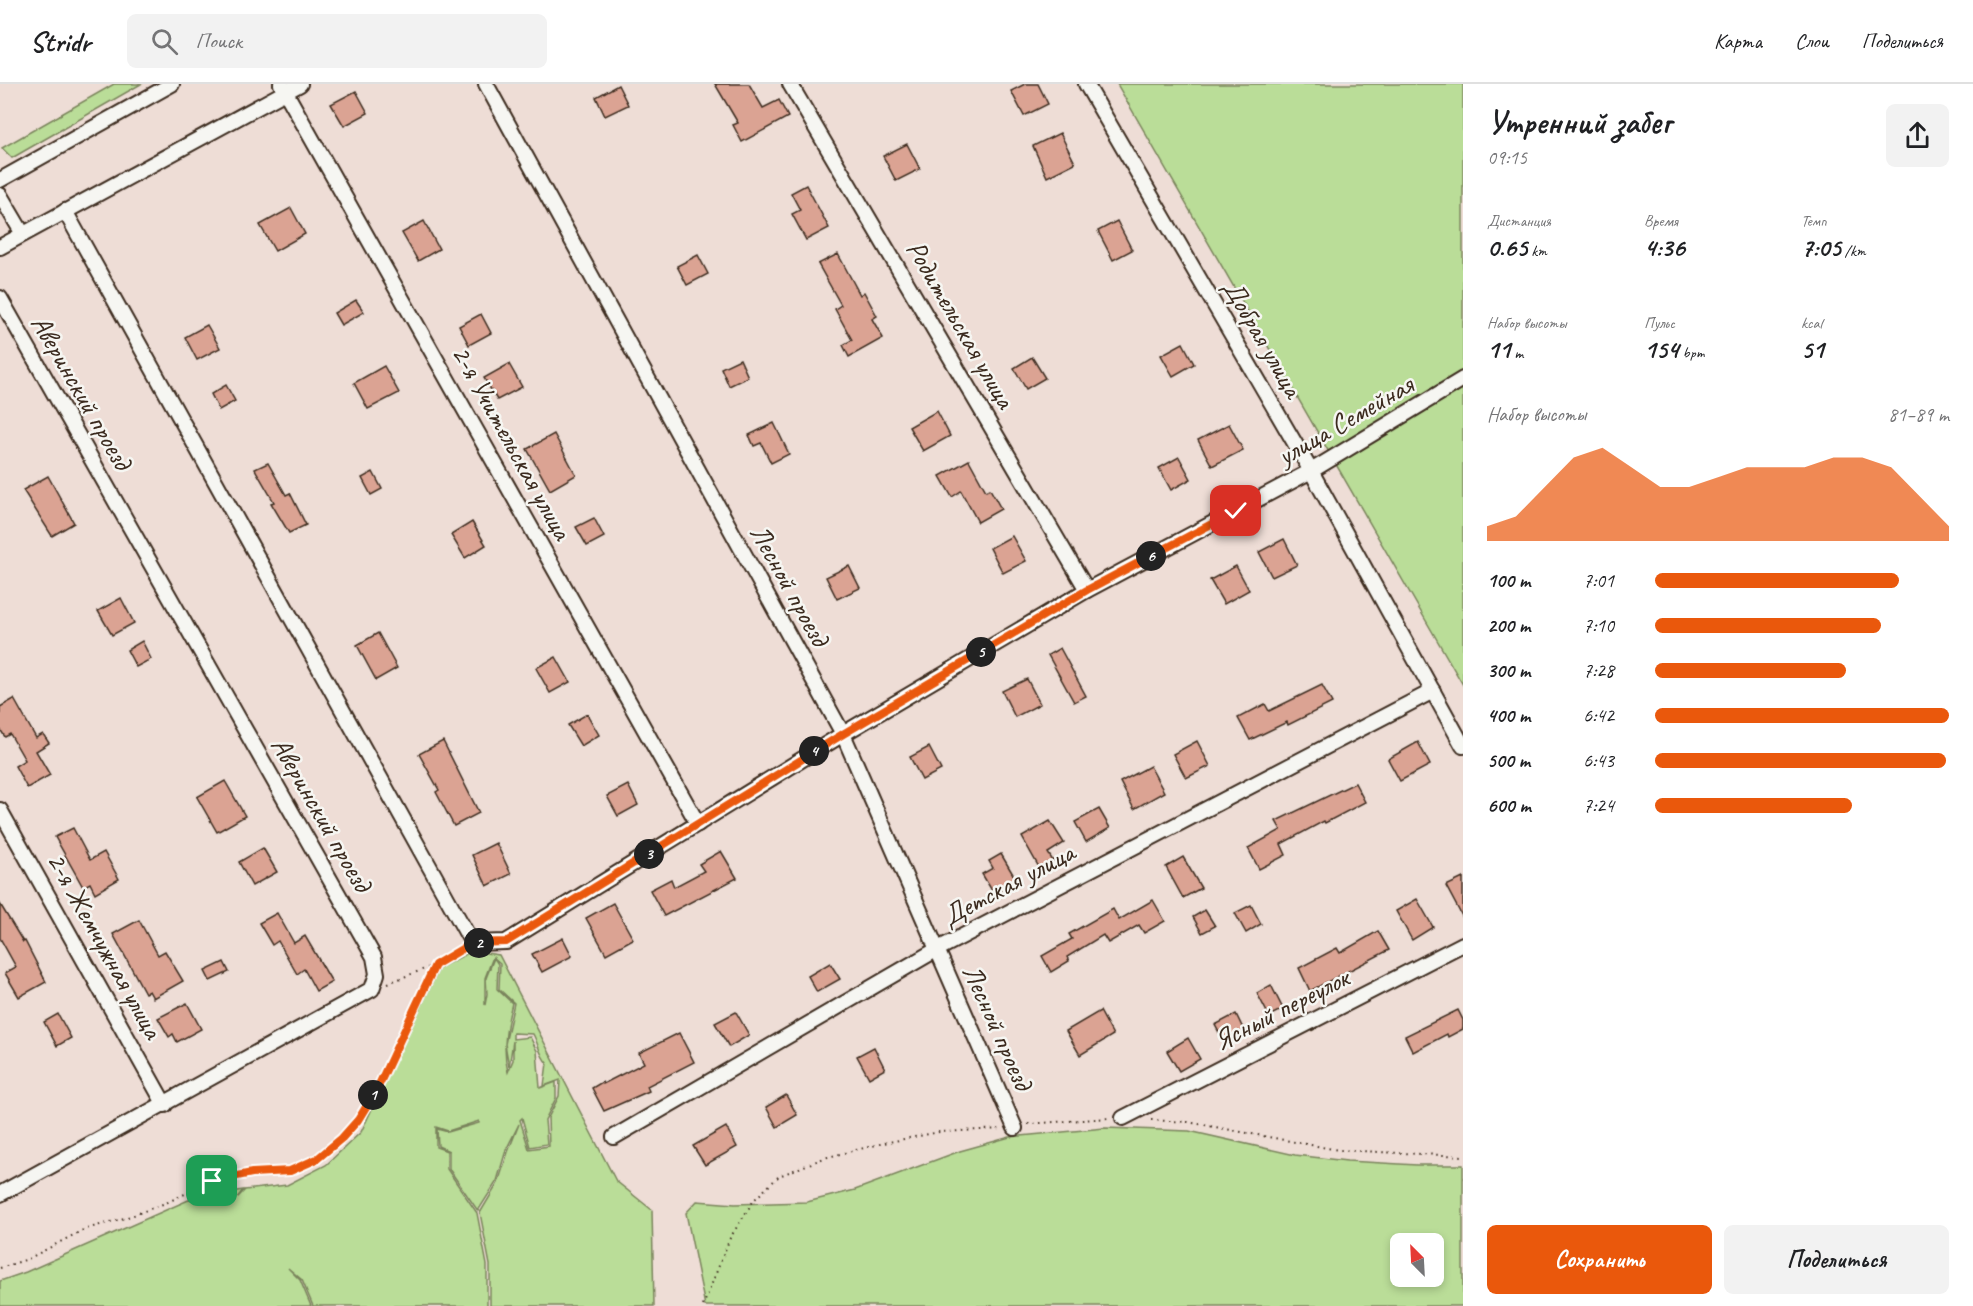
<!DOCTYPE html>
<html lang="ru">
<meta charset="utf-8">
<style>
:root{--surface:#fff;--page:#f2f2f2;--text:#202124;--muted:#757577;--line:#e0e0e0;--accent:#ea580c}
body{margin:0;font-family:Caveat,sans-serif;background:var(--page);color:var(--text);height:100vh;display:flex;flex-direction:column;font-size:22px;white-space:nowrap}
*{box-sizing:border-box;margin:0}
p{font-size:20px;color:var(--muted)}
.icon{flex:none;width:33px;height:33px;fill:none;stroke:currentColor;stroke-width:2;stroke-linecap:round;stroke-linejoin:round}
.map{position:relative;flex:1;overflow:hidden}
.sheet{display:flex;flex-direction:column;background:var(--surface);width:510px}
.sheet>*{flex:none}
.needle{width:39px;rotate:336deg}
.buttons{position:absolute;left:1390px;top:1149px;display:grid;gap:12px}
.buttons a{display:grid;place-items:center;width:54px;height:54px;border-radius:9px;background:var(--surface);box-shadow:0 3px 9px #0003;font-size:30px}
.pin{position:absolute;display:grid;place-items:center;width:51px;height:51px;color:#fff;margin:-26px;border-radius:12px;box-shadow:0 3px 9px #0006}
.km{position:absolute;width:30px;height:30px;margin:-15px;border-radius:50%;background:#222;color:#fff;font-size:16px;line-height:30px;text-align:center}
.round{display:grid;place-items:center;flex:none;width:63px;height:63px;border-radius:9px;background:var(--page)}
.head{display:flex;align-items:center;justify-content:space-between;height:102px;padding:0 24px}
h1{font-size:33px;font-weight:600;line-height:45px}
.metrics{display:grid;grid-template-columns:repeat(3,1fr);gap:9px;height:102px;padding:6px 24px}
.metrics div{display:grid;align-content:center}
.metrics b{font-size:26px;font-weight:600}
.metrics small{font-size:16px;font-weight:400}
.metrics p{font-size:16px}
.chart{height:168px;padding:12px 24px}
.chart p{display:flex;justify-content:space-between}
.chart svg{width:100%;height:108px;margin-top:6px;fill:var(--accent);opacity:.7}
.button{display:flex;gap:12px;margin-top:auto;padding:12px 24px}
.button a{flex:1;height:69px;border-radius:9px;background:var(--accent);color:#fff;font-size:24px;font-weight:600;line-height:69px;text-align:center}
.button a+a{background:var(--page);color:var(--text)}
ul{padding:0 24px;list-style:none;font-size:20px}
li{display:grid;grid-template-columns:96px 72px 1fr;align-items:center;height:45px}
li i{height:15px;border-radius:8px;background:var(--accent)}
header{display:flex;align-items:center;gap:36px;box-sizing:border-box;height:84px;padding:0 30px;background:var(--surface);border-bottom:2px solid var(--line)}
header strong{font-size:28px}
nav{display:flex;gap:33px;margin-inline-start:auto;font-size:21px}
.search{width:420px;height:54px;background:var(--page);display:flex;align-items:center;gap:15px;box-sizing:border-box;padding:0 21px;border-radius:9px;color:var(--muted);font-size:22px}
main{display:flex;flex:1;min-height:0}
.map>svg:first-child{display:block}
.green{fill:#badd98;stroke:#7a845b;stroke-width:1.5;fill-rule:evenodd}
.building{fill:#dba393;stroke:#3b2a1e;stroke-width:1.5}
.lines{fill:none;stroke-linecap:round;stroke-linejoin:round}
.minor-casing{stroke:#3b2a1e;stroke-width:18}
.path{stroke:#3b2a1e;stroke-width:2;stroke-dasharray:1.5 4.5;stroke-linecap:butt}
.minor{stroke:#f6f6f2;stroke-width:14}
.route-casing{stroke:#fff;stroke-width:12}
.route{stroke:#ea580c;stroke-width:8}
.labels{text-anchor:middle;dominant-baseline:central;stroke-width:5;stroke-linejoin:round;paint-order:stroke}
.street-label{font-size:28px;fill:#3b2a1e;stroke:#f6f6f2}
</style>
<header>
<strong>Stridr</strong>
<div class="search"><svg class="icon" aria-label="search" viewBox="0 0 24 24"><circle cx="10" cy="10" r="6"/><path d="M15 15l6 6"/></svg>Поиск</div>
<nav><a>Карта</a><a>Слои</a><a>Поделиться</a></nav>
</header>
<main>
<div class="map">
<svg width="1463" height="1222" viewBox="0 0 1463 1222">
<rect width="100%" height="100%" fill="#eeddd6"/>
<filter id="ink" filterUnits="userSpaceOnUse"><feTurbulence type="fractalNoise" baseFrequency=".0167" numOctaves="2"/><feDisplacementMap in="SourceGraphic" scale="12" xChannelSelector="R" yChannelSelector="G"/><feConvolveMatrix kernelMatrix="1 2 1 2 8 2 1 2 1" color-interpolation-filters="sRGB"/></filter>
<g filter="url(#ink)">
<g class="green">
<polygon points="114,0 141,0 12,74 2,64"/>
<polygon points="1117,0 1463,0 1463,601"/>
<path d="M472 867 499 871 616 1097 652 1126 654 1222H490V1181L480 1129 498 1099 508 1068 519 1040 506 1066 497 1097 478 1127 449 1085V1067L438 1062 437 1045 448 1048 479 1039V1037L448 1047 436 1043V1063L447 1067V1085L477 1129 487 1181V1222H313L302 1196 288 1184 300 1196 311 1222H0V1197L26 1188 193 1114 243 1106 237 1114 245 1106 287 1101 326 1081 361 1048 439 884ZM493 873 500 879 499 905 514 919 505 960 509 983 513 957V976L508 988C502 964 506 943 512 919L497 905 498 880 494 874 486 894 487 910 485 921V894ZM513 949 533 950C538 959 540 972 547 979L544 1002 560 996 559 1012 548 1034 549 1062 529 1065 520 1036 522 1034 530 1063 547 1060 545 1036 556 1014V998L540 1004 537 967 530 953 513 955Z"/>
<path d="M1105 1044 1189 1047 1295 1071 1347 1077 1417 1081H1463V1222H705L686 1129 697 1117 735 1120 807 1118 855 1106 960 1067 1010 1053ZM1401 1160H1434V1192H1401Z"/>
</g>
<g class="building">
<polygon points="715,0 749,0 763,24 779,16 788,33 742,58 733,41 738,39"/>
<polygon points="1025,0 1038,0 1048,20 1024,32 1011,7"/>
<polygon points="618,1 628,21 605,32 596,13"/>
<polygon points="356,7 368,29 344,42 331,20"/>
<polygon points="1060,49 1075,79 1047,93 1033,62"/>
<polygon points="907,60 920,85 896,97 883,72"/>
<polygon points="806,101 829,144 806,156 792,130 800,126 791,109"/>
<polygon points="291,124 305,150 275,167 260,141"/>
<polygon points="424,137 439,165 418,177 402,149"/>
<polygon points="1117,137 1132,166 1113,176 1098,147"/>
<polygon points="838,170 860,211 864,208 877,232 872,235 883,254 849,273 843,261 852,256 835,225 841,221 818,180"/>
<polygon points="698,171 708,190 687,201 677,182"/>
<polygon points="356,216 364,228 341,241 334,229"/>
<polygon points="481,230 491,249 469,261 459,242"/>
<polygon points="207,241 220,264 197,276 185,253"/>
<polygon points="1183,259 1194,280 1173,292 1161,271"/>
<polygon points="1032,273 1045,294 1026,305 1014,284"/>
<polygon points="740,275 748,293 729,302 721,284"/>
<polygon points="509,280 522,303 497,316 484,294"/>
<polygon points="384,282 399,309 368,325 354,299"/>
<polygon points="226,301 235,317 219,326 211,310"/>
<polygon points="937,327 950,352 923,367 909,343"/>
<polygon points="774,339 789,370 771,379 761,359 754,362 749,351"/>
<polygon points="1229,340 1243,366 1212,382 1198,356"/>
<polygon points="554,350 576,391 550,406 527,365"/>
<polygon points="1179,373 1191,395 1171,406 1159,384"/>
<polygon points="969,376 986,407 990,405 1001,425 978,438 961,407 952,413 940,392"/>
<polygon points="268,379 286,411 290,409 306,441 289,449 271,419 274,418 255,385"/>
<polygon points="373,388 382,405 371,411 362,394"/>
<polygon points="48,392 74,439 52,452 23,406"/>
<polygon points="594,434 604,453 587,462 576,443"/>
<polygon points="472,438 486,461 465,474 451,451"/>
<polygon points="1012,452 1026,477 1003,489 990,464"/>
<polygon points="1284,455 1297,481 1272,493 1259,468"/>
<polygon points="849,482 860,504 837,515 826,493"/>
<polygon points="1236,482 1249,506 1224,520 1210,496"/>
<polygon points="121,514 134,539 112,551 98,527"/>
<polygon points="378,549 397,584 376,596 357,561"/>
<polygon points="142,557 151,575 136,583 127,566"/>
<polygon points="1060,564 1086,612 1074,618 1048,571"/>
<polygon points="556,573 570,598 550,609 536,584"/>
<polygon points="1027,595 1040,620 1015,633 1002,607"/>
<polygon points="1322,601 1332,619 1288,641 1287,638 1250,656 1238,634 1265,620 1269,627"/>
<polygon points="14,615 36,654 43,650 49,659 36,667 50,691 27,704 15,682 25,676 10,650 5,653 0,645 0,623"/>
<polygon points="587,630 599,651 581,662 568,641"/>
<polygon points="443,657 479,729 454,742 436,708 439,706 419,670"/>
<polygon points="1197,657 1210,682 1186,694 1173,670"/>
<polygon points="1418,658 1430,681 1400,697 1388,675"/>
<polygon points="929,663 941,686 922,696 910,673"/>
<polygon points="1150,682 1164,708 1134,725 1120,698"/>
<polygon points="225,697 245,732 217,748 197,713"/>
<polygon points="1355,699 1365,718 1325,739 1324,737 1281,760 1286,771 1259,785 1248,764 1281,746 1276,737"/>
<polygon points="628,701 638,721 618,732 607,712"/>
<polygon points="1099,725 1110,744 1086,758 1075,738"/>
<polygon points="1050,737 1064,759 1048,769 1053,777 1040,785 1022,753"/>
<polygon points="73,744 90,776 104,768 119,795 95,809 90,799 83,803 55,753"/>
<polygon points="496,759 511,790 487,802 472,771"/>
<polygon points="263,764 277,788 252,802 239,778"/>
<polygon points="721,767 737,794 664,832 650,806 671,795 674,803 704,787 699,780"/>
<polygon points="1001,770 1017,797 994,810 982,790 993,784 989,777"/>
<polygon points="1183,773 1201,804 1183,814 1166,783"/>
<polygon points="1463,794 1463,834 1446,802"/>
<polygon points="1417,815 1433,843 1412,856 1396,827"/>
<polygon points="1153,816 1165,837 1144,849 1139,841 1108,859 1103,851 1067,873 1069,877 1051,888 1042,872 1072,855 1069,850 1113,825 1119,836"/>
<polygon points="613,819 633,855 606,870 586,834"/>
<polygon points="0,820 23,858 25,857 46,898 19,913 5,889 16,883 0,854"/>
<polygon points="1251,821 1261,840 1246,849 1235,829"/>
<polygon points="1205,826 1215,842 1202,849 1193,833"/>
<polygon points="277,829 294,859 305,852 332,898 316,907 304,885 297,890 278,857 272,861 259,839"/>
<polygon points="139,836 158,871 165,867 183,897 153,914 149,907 145,909 113,850"/>
<polygon points="1378,847 1389,866 1310,907 1299,884 1337,864 1340,869"/>
<polygon points="563,854 572,872 542,888 532,870"/>
<polygon points="224,878 229,888 210,897 205,887"/>
<polygon points="830,879 840,895 817,908 808,892"/>
<polygon points="1271,901 1283,925 1269,932 1257,909"/>
<polygon points="187,919 201,945 177,958 173,950 169,953 158,934"/>
<polygon points="1458,926 1463,936 1463,945 1448,953 1447,950 1413,968 1405,952"/>
<polygon points="1100,927 1113,951 1080,971 1066,947"/>
<polygon points="736,928 749,951 729,963 715,939"/>
<polygon points="58,930 71,954 57,962 44,938"/>
<polygon points="1236,930 1246,951 1226,961 1215,941"/>
<polygon points="679,949 694,978 647,1002 649,1007 604,1027 592,1004 602,998 603,1000 644,979 639,969"/>
<polygon points="1188,954 1200,975 1179,987 1167,967"/>
<polygon points="874,963 885,985 869,994 857,972"/>
<polygon points="786,1011 797,1031 777,1043 766,1023"/>
<polygon points="726,1043 737,1063 705,1081 693,1062"/>
</g>
<g class="lines">
<defs>
<g id="minor">
<polyline points="281,0 698,740"/>
<polyline points="486,0 843,650 1015,1044"/>
<polyline points="790,0 1087,506"/>
<polyline points="1086,0 1311,387 1463,662"/>
<polyline points="0,96 172,0"/>
<polyline points="0,111 23,150"/>
<polyline points="65,127 472,859 506,858 843,650 1087,506 1311,387 1463,295"/>
<polyline points="0,163 300,0"/>
<polyline points="0,214 374,873 377,890 372,905 0,1110"/>
<polyline points="0,726 165,1021"/>
<polyline points="1123,1034 1463,860"/>
<polyline points="614,1053 936,866 1433,607"/>
</g>
</defs>
<use href="#minor" class="minor-casing"/>
<g class="path">
<polyline points="388,899 435,881 462,865"/>
<polyline points="1151,1036 1188,1038 1338,1066 1463,1072"/>
<polyline points="1028,1040 1109,1034"/>
<polyline points="0,1184 28,1175 83,1146 131,1132 168,1118 212,1097 252,1089 290,1087 317,1075 342,1055 358,1036 377,1005 435,881"/>
<polyline points="703,1222 730,1154 754,1116 779,1092 824,1074 884,1059 939,1048 1002,1045"/>
</g>
<use href="#minor" class="minor"/>
</g>
</g>
<g class="lines" filter="url(#ink)">
<defs>
<polyline id="route" points="212,1097 252,1089 290,1087 317,1075 342,1054 358,1036 377,1005 435,881 472,859 506,858 843,650 1087,506 1236,427"/>
</defs>
<use href="#route" class="route-casing"/>
<use href="#route" class="route"/>
</g>
<g class="labels">
<g class="street-label">
<text transform="translate(961 240) rotate(60)">Родительская улица</text>
<text transform="translate(1263 254) rotate(60)">Добрая улица</text>
<text transform="translate(82 308) rotate(60)">Аверинский проезд</text>
<text transform="translate(1345 336) rotate(-30)">улица Семейная</text>
<text transform="translate(512 358) rotate(61)">2-я Учительская улица</text>
<text transform="translate(790 501) rotate(61)">Лесной проезд</text>
<text transform="translate(322 730) rotate(60)">Аверинский проезд</text>
<text transform="translate(1008 800) rotate(-28)">Детская улица</text>
<text transform="translate(105 861) rotate(61)">2-я Жемчужная улица</text>
<text transform="translate(1281 925) rotate(-27)">Ясный переулок</text>
<text transform="translate(998 943) rotate(66)">Лесной проезд</text>
</g>
</g>
</svg>
<div class="buttons">
<a><svg class="needle" viewBox="-14 -14 28 28"><path d="M0-13l5 13h-10z" fill="#e53935"/><path d="M0 13l5-13h-10z" fill="#757577"/></svg></a>
</div>
<div class="pin" style="left:212px;top:1097px;background:#1e9e55"><svg class="icon" aria-label="arrive" viewBox="0 0 24 24"><path d="M6 21V4h12l-3 4 3 4H6"/></svg></div>
<div class="pin" style="left:1236px;top:427px;background:#d93025"><svg class="icon" aria-label="check" viewBox="0 0 24 24"><path d="M5 12l5 5 9-10"/></svg></div>
<b class="km" style="left:373px;top:1011px">1</b>
<b class="km" style="left:479px;top:859px">2</b>
<b class="km" style="left:649px;top:770px">3</b>
<b class="km" style="left:814px;top:667px">4</b>
<b class="km" style="left:981px;top:568px">5</b>
<b class="km" style="left:1151px;top:472px">6</b>
</div>
<section class="sheet">
<div class="head"><div><h1>Утренний забег</h1><p>09:15</p></div><a class="round"><svg class="icon" aria-label="share" viewBox="0 0 24 24"><path d="M12 15V3M7 8l5-5 5 5M5 13v7h14v-7"/></svg></a></div>
<div class="metrics">
<div><p>Дистанция</p><b>0.65<small> km</small></b></div>
<div><p>Время</p><b>4:36</b></div>
<div><p>Темп</p><b>7:05<small> /km</small></b></div>
</div>
<div class="metrics">
<div><p>Набор высоты</p><b>11<small> m</small></b></div>
<div><p>Пульс</p><b>154<small> bpm</small></b></div>
<div><p>kcal</p><b>51</b></div>
</div>
<div class="chart"><p><span>Набор высоты</span>81–89 m</p>
<svg viewBox="0 0 160 44" preserveAspectRatio="none"><path d="M0 44V38L10 34L20 22L30 10L40 6L50 14L60 22L70 22L80 18L90 14L100 14L110 14L120 10L130 10L140 14L150 26L160 38V44z"/></svg>
</div>
<ul>
<li><b>100 m</b>7:01<i style="width:83%"></i></li>
<li><b>200 m</b>7:10<i style="width:77%"></i></li>
<li><b>300 m</b>7:28<i style="width:65%"></i></li>
<li><b>400 m</b>6:42<i style="width:100%"></i></li>
<li><b>500 m</b>6:43<i style="width:99%"></i></li>
<li><b>600 m</b>7:24<i style="width:67%"></i></li>
</ul>
<div class="button"><a>Сохранить</a><a>Поделиться</a></div>
</section>
</main>
